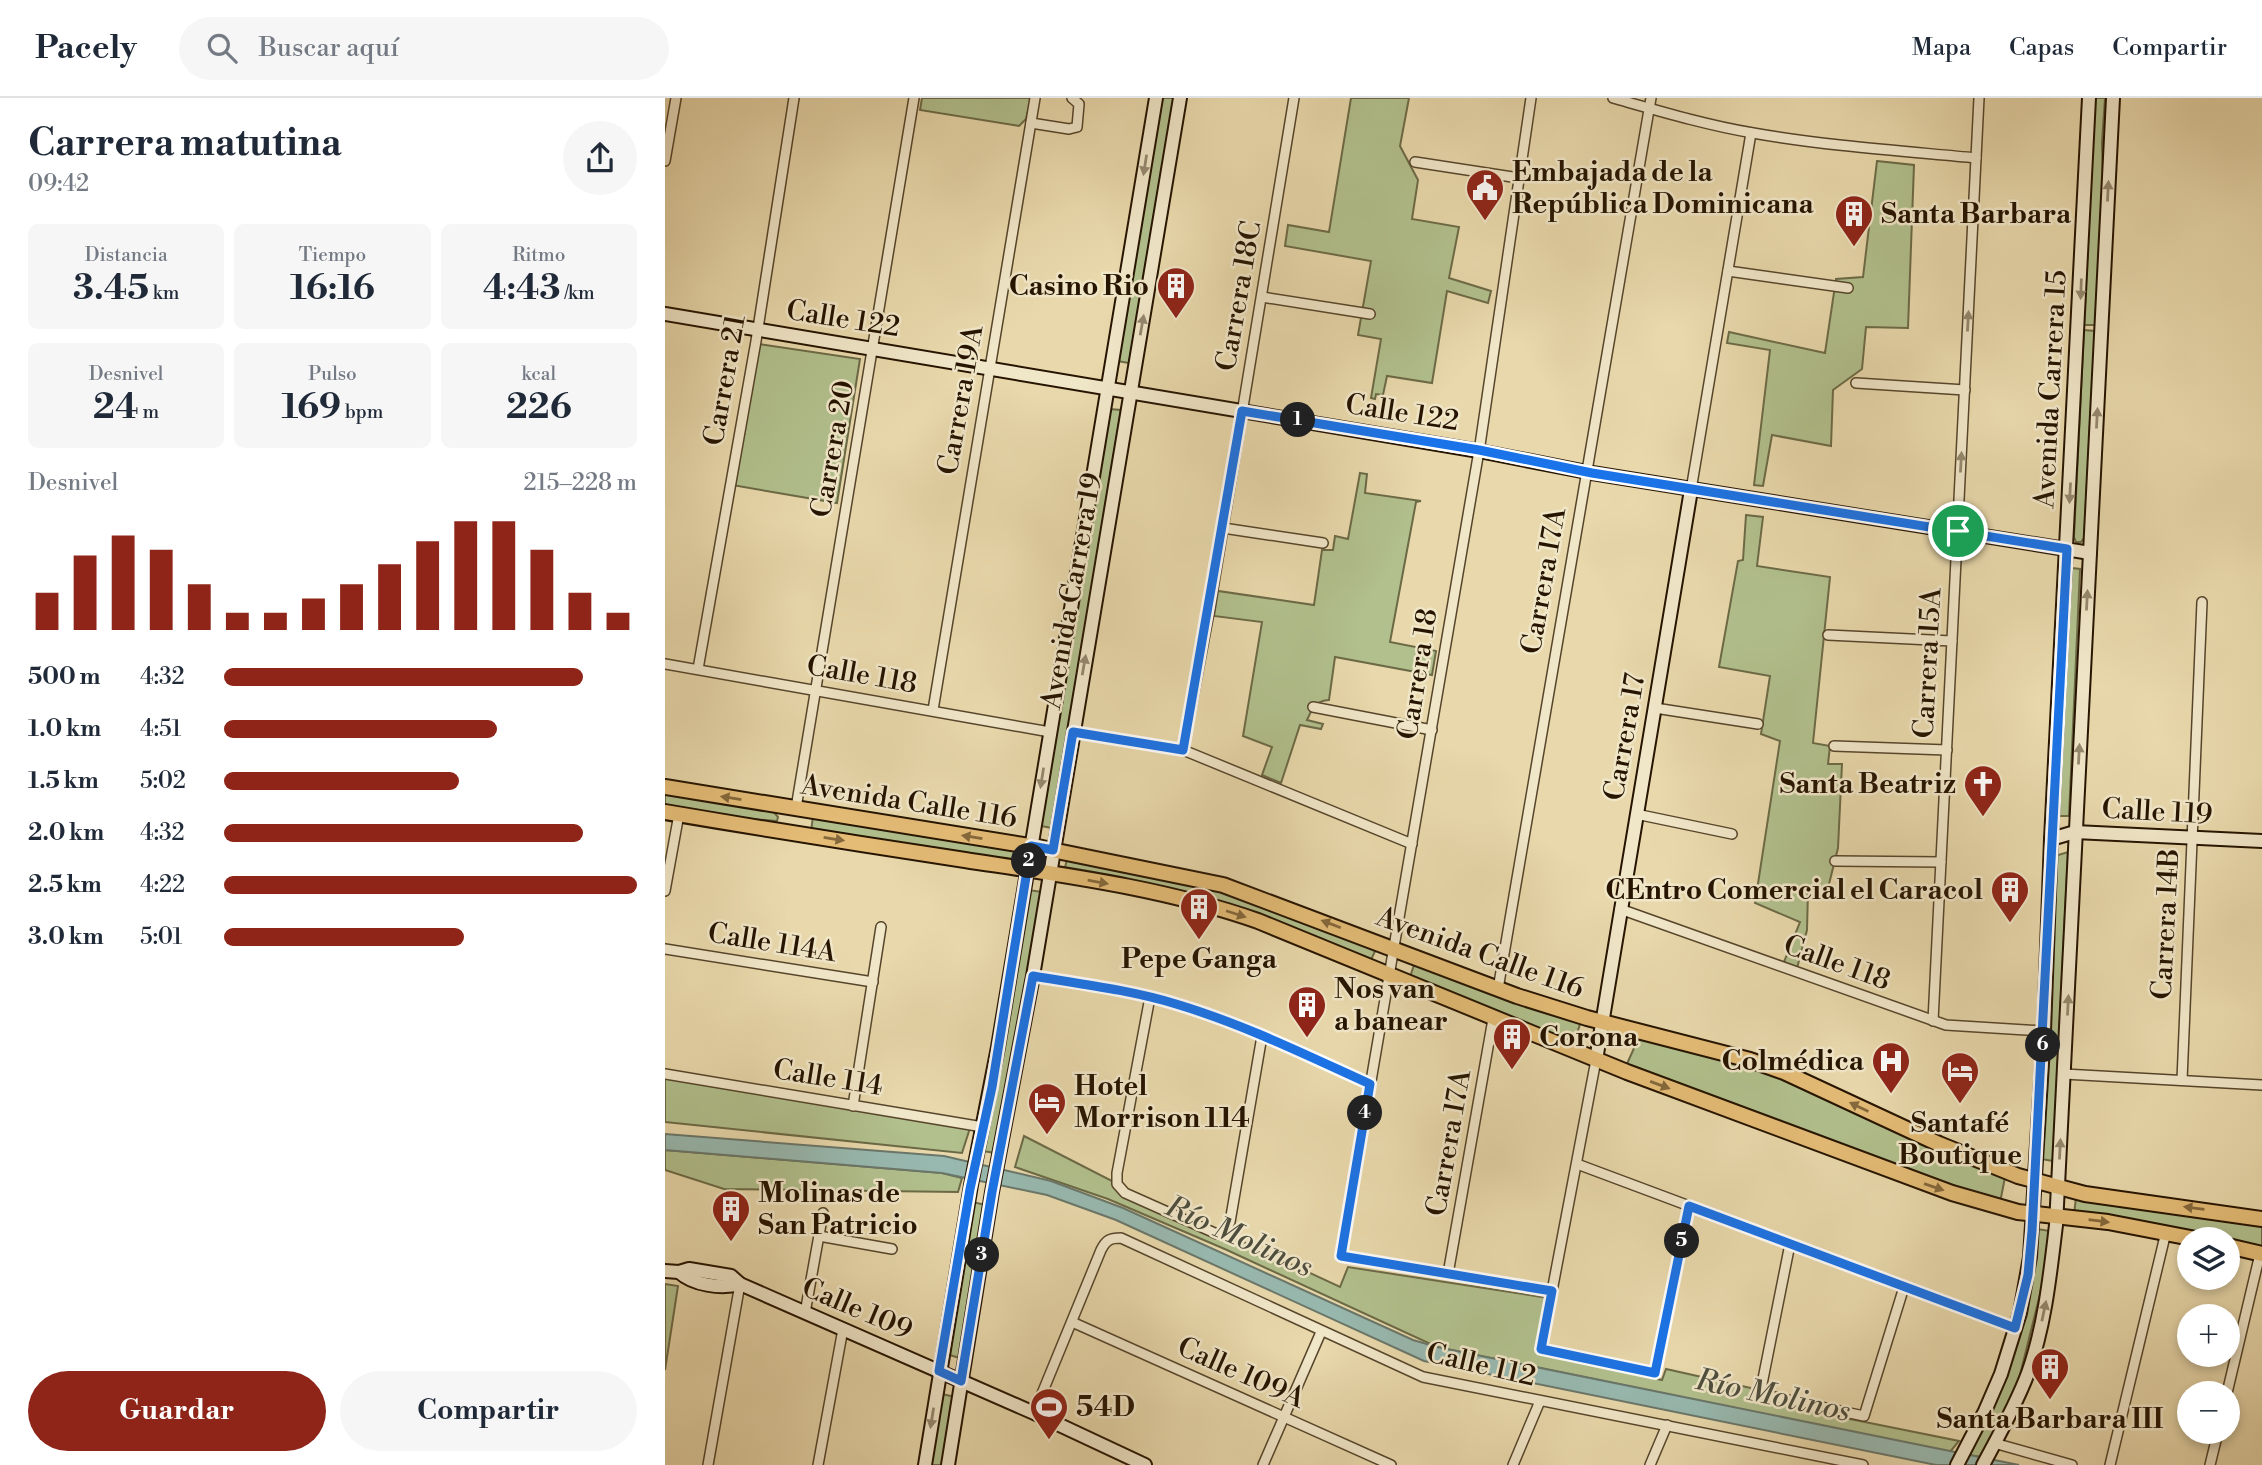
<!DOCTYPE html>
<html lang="es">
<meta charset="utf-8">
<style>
:root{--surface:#fff;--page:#f6f6f7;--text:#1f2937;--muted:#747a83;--line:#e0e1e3;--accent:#8f2418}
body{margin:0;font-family:"Libre Bodoni",serif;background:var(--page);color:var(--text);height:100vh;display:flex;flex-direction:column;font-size:26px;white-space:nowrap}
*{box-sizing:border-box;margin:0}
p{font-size:23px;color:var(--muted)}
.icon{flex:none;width:38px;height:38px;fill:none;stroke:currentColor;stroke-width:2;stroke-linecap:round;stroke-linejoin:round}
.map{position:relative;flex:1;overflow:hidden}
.drawer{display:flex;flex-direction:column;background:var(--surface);width:665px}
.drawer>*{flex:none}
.fabs{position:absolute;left:1512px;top:1129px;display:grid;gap:14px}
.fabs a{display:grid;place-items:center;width:63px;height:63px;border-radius:50%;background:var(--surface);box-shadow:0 4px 10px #0003;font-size:35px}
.pin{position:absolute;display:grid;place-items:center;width:60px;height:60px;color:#fff;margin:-30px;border:4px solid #fff;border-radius:50%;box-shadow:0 2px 7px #0007}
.km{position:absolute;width:35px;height:35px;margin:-18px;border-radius:50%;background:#222;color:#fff;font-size:19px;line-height:35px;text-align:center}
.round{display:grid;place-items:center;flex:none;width:74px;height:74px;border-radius:37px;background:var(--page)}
.summary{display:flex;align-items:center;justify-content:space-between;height:119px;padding:0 28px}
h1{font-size:38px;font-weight:800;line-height:52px}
.figures{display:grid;grid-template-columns:repeat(3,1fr);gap:10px;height:119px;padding:7px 28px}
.figures div{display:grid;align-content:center;border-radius:10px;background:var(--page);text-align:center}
.figures b{font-size:35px;font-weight:800}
.figures small{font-size:19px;font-weight:400}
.figures p{font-size:19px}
.chart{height:196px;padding:14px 28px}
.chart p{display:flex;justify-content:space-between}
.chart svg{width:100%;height:126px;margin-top:7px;stroke:var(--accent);stroke-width:6}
.cta{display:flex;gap:14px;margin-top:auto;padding:14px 28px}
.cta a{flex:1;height:80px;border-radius:42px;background:var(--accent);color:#fff;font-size:28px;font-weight:800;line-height:80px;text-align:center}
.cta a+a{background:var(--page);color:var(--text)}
ul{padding:0 28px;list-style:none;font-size:23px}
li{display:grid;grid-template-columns:112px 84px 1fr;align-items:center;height:52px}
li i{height:18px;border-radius:9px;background:var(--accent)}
header{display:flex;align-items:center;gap:42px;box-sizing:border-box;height:98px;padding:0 35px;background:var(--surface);border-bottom:2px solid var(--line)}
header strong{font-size:33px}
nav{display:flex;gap:38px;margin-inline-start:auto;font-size:24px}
.search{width:490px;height:63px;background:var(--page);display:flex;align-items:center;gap:18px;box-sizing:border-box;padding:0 24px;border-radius:38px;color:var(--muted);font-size:26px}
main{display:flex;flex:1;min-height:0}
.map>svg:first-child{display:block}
.green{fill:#b1c08d;stroke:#6c6a46;stroke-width:2}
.water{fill:#98b9b0;stroke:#6a776a;stroke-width:2}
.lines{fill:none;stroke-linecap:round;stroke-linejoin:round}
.street-casing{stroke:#56452b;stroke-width:12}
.secondary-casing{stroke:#261400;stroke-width:16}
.primary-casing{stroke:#261400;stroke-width:18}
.street{stroke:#f0e6c8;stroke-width:9}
.secondary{stroke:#f0e6c8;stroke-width:12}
.primary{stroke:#e4bc76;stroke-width:14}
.oneway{fill:#95886e}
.oneway2{fill:#85683b}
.route-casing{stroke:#fff;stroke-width:14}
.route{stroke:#1a73e8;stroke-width:9}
.labels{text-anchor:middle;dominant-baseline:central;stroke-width:5;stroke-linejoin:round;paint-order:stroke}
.poi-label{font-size:28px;font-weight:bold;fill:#261400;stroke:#f0e6c8;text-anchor:start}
.street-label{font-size:28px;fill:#261400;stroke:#f0e6c8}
.water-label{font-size:30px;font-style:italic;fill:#4e4e3e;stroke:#f0e6c8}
</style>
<header>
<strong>Pacely</strong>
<div class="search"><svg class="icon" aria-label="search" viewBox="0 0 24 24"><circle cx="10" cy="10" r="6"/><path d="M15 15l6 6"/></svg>Buscar aquí</div>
<nav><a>Mapa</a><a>Capas</a><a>Compartir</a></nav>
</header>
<main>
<section class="drawer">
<div class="summary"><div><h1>Carrera matutina</h1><p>09:42</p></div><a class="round"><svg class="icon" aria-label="share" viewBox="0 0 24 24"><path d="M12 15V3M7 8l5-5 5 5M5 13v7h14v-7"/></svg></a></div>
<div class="figures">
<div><p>Distancia</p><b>3.45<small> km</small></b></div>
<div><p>Tiempo</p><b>16:16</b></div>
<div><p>Ritmo</p><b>4:43<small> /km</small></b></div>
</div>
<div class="figures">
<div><p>Desnivel</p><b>24<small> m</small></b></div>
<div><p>Pulso</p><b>169<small> bpm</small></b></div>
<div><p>kcal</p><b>226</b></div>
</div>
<div class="chart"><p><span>Desnivel</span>215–228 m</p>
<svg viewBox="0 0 160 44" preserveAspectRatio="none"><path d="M5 44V31M15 44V18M25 44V11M35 44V16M45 44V28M55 44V38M65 44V38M75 44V33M85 44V28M95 44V21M105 44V13M115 44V6M125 44V6M135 44V16M145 44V31M155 44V38"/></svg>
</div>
<ul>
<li><b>500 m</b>4:32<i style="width:87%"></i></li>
<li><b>1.0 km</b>4:51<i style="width:66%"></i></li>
<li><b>1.5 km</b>5:02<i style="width:57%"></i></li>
<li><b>2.0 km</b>4:32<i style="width:87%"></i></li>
<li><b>2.5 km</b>4:22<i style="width:100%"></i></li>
<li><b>3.0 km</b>5:01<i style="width:58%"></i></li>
</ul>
<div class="cta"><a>Guardar</a><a>Compartir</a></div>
</section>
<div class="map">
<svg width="1597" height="1367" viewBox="0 0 1597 1367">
<rect width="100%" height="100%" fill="#e8d8ab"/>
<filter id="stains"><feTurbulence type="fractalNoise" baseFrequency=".00286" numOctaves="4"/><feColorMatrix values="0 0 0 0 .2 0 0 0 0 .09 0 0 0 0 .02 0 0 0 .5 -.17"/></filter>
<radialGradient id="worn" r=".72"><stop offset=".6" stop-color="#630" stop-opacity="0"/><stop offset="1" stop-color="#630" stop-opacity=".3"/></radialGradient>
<g class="green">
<polygon points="257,0 366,0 361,21 354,28 255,12"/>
<polygon points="497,0 509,0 464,265 452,263"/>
<polygon points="686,0 744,0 735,48 753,82 747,121 794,129 784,180 826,193 823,205 782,193 767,285 722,278 718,297 711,296 710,301 706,300 716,241 693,237 706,163 620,148 623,127 664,134"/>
<polygon points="1430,0 1440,0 1437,44 1438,87 1430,227 1419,227"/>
<polygon points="1212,63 1249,67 1243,230 1201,229 1197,271 1168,292 1166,348 1107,337 1098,388 1089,387 1105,252 1062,245 1064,234 1160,255 1171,181 1198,179"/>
<polygon points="1419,232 1430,233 1419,440 1416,444 1411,444 1409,439"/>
<polygon points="94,246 195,261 172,405 67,387"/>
<polygon points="444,311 456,312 387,730 376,728"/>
<path d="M695 375 702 376 700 395 756 403 751 404 725 544 771 553 767 577 670 559 664 602C650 603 648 609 642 622L658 626 656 631 635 627 616 685 597 677 607 649 578 638 597 524 549 518 553 493 649 507 657 452H668L670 438 683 441Z"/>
<polygon points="1081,417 1098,419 1092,468 1165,479 1148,645 1165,648 1163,666 1177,666 1173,750 1163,790 1143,792 1142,832 1132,870 1119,864 1135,824 1090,805 1115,643 1096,636 1105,578 1054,569 1073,463 1078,462"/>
<polygon points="1407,470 1415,471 1404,718 1391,718"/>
<polygon points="0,694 107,712 113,719 112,723 64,719 0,709"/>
<polygon points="148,718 349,750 348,764 146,734"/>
<polygon points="1403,754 1388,1063 1376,1061 1390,758"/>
<polygon points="402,761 557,791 712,849 705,864 647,840 399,774"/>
<polygon points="363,792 378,794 330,1055 318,1053 334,978"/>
<polygon points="750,864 916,923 908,948 744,882"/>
<polygon points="974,939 1088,968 1340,1079 1335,1105 1285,1090 961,968"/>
<polygon points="0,978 305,1030 297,1055 0,1024"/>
<polygon points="359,1038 449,1084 455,1096 550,1136 568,1139 675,1189 683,1169 883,1200 877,1255 997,1282 1001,1271 1086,1290 1086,1301 1294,1343 1285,1354 772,1249 562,1152 443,1101 350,1069"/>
<polygon points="0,1052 277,1075 297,1080 293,1094 59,1091 0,1072"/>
<polygon points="1411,1100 1597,1127 1597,1151 1515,1132 1409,1116"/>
<polygon points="307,1104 321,1107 294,1260 282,1256"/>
<path d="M1372 1131 1385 1133 1379 1180 1353 1285 1317 1359 1304 1357C1328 1311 1351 1263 1361 1211 1367 1185 1369 1158 1372 1131Z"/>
<polygon points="0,1186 13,1188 0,1272"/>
<polygon points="277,1296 290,1299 278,1367 265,1367"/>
</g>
<polygon class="water" points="0,1036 279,1058 386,1083 458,1110 748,1242 772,1249 1354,1367 1271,1367 759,1263 451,1122 382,1097 277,1075 0,1052"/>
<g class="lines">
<defs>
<g id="street">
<polyline points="866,0 815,347 676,1158 887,1193"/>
<path d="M948 0C994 13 1041 27 1088 35 1162 48 1237 53 1311 60"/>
<polyline points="366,25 404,31 412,29 414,6 407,0"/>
<polyline points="0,63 11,0"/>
<polyline points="750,64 854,80"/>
<polyline points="1063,173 1183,190"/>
<polyline points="597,199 705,216"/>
<polyline points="1191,285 1300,292"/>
<polyline points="1026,392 1086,35"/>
<polyline points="558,430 658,445"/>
<polyline points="1163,537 1287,543"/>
<polyline points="0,566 385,634"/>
<polyline points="33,571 91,243 129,0"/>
<polyline points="648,609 767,632"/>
<polyline points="990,610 1093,626"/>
<polyline points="268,612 370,0"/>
<polyline points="408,634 518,652 747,746"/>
<polyline points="1169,648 1282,652"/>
<polyline points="518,652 544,515 629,0"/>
<polyline points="131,710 249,0"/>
<polyline points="971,716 1067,736"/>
<polyline points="1170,763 1276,764"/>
<polyline points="0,793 14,716"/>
<polyline points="955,811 1281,927 1379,933"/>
<polyline points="0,851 208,884"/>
<path d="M368 878C414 885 461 892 506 904 575 924 640 956 705 986"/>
<polyline points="833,891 986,0"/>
<polyline points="485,899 452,1075 452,1086 460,1095 552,1136 559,1134 565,1124 597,938"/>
<polyline points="1268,923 1314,0"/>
<polyline points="931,962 876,1251 990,1275 1024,1108"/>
<polyline points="0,976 318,1029"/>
<polyline points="1399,976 1597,987"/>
<polyline points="1517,982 1537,504"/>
<polyline points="188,1008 216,829"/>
<polyline points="912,1066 1351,1230"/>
<polyline points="154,1138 227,1151"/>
<polyline points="1125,1146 1095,1296 1199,1318 1239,1189"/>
<polyline points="783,1176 828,921"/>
<polyline points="140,1215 158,1115"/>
<polyline points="407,1224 726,1367"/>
<polyline points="1562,1295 1595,1156"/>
<path d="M369 1315 436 1152C441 1142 445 1140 456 1140L758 1279 1198 1367"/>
<polyline points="1329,1345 1407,1367"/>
<polyline points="43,1367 75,1186"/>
<polyline points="153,1367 178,1231"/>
<polyline points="598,1367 656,1234"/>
<polyline points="848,1367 875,1303"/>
<polyline points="985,1367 1002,1327"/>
<polyline points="1445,1367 1501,1134"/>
<polyline points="1545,1367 1553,1334"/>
</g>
<g id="secondary">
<polyline points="0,216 814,353 927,375 1425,455"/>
<polyline points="1386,741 1410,734 1597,743"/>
<polyline points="931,962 1026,392"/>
<polyline points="0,1173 14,1174 24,1171 66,1178 75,1186 369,1315 480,1367"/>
<path d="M14 1174C28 1187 56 1191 75 1186"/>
<polyline points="260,1367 306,1087 333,949 491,0"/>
<polyline points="283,1367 327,1094 368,878 515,0"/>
<polyline points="1292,1367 1320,1313 1336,1276 1355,1215 1365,1159 1379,933 1386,741 1424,0"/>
<path d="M1318 1367C1334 1337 1351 1307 1363 1275 1380 1227 1385 1177 1391 1127L1448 0"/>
</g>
<g id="primary">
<polyline points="0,689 377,750 558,787 852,898 922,920 1085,962 1119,974 1274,1046 1353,1078 1420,1096 1597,1121"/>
<path d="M0 714C100 731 200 747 300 762 398 777 499 790 593 823L962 974 1287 1095 1353 1114 1443 1124 1531 1141"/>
<polyline points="1563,1148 1597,1156"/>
</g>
</defs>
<use href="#street" class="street-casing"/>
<use href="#secondary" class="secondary-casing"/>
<use href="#primary" class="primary-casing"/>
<use href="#street" class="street"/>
<use href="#secondary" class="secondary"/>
<use href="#primary" class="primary"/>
</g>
<defs><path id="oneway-solid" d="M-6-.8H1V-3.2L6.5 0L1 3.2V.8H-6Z" transform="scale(1.75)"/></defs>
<g class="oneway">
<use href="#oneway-solid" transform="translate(480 67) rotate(99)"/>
<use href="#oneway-solid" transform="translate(1443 93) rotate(-87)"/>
<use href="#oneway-solid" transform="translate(1416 191) rotate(92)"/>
<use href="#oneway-solid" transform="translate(1303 223) rotate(-87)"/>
<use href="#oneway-solid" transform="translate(477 227) rotate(-80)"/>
<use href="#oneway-solid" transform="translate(1432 320) rotate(-87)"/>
<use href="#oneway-solid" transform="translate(1296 364) rotate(-87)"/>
<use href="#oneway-solid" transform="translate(1405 395) rotate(93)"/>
<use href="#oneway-solid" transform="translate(1422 502) rotate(-87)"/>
<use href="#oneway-solid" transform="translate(419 567) rotate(-80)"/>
<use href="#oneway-solid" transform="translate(1414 656) rotate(-87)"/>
<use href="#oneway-solid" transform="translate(377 680) rotate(99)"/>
<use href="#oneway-solid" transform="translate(1403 907) rotate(-87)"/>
<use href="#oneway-solid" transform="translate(1395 1051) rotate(-87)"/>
<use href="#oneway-solid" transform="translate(1379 1213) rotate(-78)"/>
<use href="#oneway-solid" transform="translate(267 1320) rotate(99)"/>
</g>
<g class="oneway2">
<use href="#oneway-solid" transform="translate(66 700) rotate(-171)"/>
<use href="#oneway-solid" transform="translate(307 739) rotate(-171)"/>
<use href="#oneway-solid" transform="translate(169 741) rotate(9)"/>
<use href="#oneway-solid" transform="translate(433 784) rotate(10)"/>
<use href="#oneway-solid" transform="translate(571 816) rotate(18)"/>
<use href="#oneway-solid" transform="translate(666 826) rotate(-159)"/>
<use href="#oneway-solid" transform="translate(995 987) rotate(20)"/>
<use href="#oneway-solid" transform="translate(1194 1009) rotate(-154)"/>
<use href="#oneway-solid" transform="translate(1269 1089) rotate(19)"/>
<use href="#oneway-solid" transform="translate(1529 1110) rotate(-173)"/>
<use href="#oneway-solid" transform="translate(1434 1123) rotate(7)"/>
</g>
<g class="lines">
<defs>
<path id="route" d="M577 313 814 352 927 375 1402 451 1367 1133 1363 1177 1350 1230 1024 1108 990 1275 876 1251 887 1193 676 1158 705 986C641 957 578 926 511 906 465 892 416 886 368 878L327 1094 296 1283 274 1273 305 1091 327 989 366 748 388 752 408 634 518 652Z"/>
</defs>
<use href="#route" class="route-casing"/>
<use href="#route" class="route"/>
</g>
<defs>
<symbol id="civic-pin" viewBox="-11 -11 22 30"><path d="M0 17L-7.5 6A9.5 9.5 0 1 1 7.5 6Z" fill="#8f2418" stroke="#f0e6c8"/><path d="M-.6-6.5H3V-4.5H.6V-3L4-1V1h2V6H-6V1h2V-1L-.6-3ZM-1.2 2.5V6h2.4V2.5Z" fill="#fff"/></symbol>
<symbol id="building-pin" viewBox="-11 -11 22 30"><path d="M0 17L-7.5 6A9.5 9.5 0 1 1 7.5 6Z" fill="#8f2418" stroke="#f0e6c8"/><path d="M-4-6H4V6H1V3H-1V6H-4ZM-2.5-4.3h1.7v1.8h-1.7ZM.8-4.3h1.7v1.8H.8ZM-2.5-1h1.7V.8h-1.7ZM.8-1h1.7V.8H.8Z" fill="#fff"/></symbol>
<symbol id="church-pin" viewBox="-11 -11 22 30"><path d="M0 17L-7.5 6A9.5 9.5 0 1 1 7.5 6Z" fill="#8f2418" stroke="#f0e6c8"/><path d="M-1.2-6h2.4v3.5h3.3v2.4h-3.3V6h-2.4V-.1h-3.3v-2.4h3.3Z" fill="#fff"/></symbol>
<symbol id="hospital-pin" viewBox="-11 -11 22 30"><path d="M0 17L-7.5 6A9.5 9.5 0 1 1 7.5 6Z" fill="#8f2418" stroke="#f0e6c8"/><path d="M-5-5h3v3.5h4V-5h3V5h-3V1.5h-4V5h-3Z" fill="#fff"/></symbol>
<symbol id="hotel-pin" viewBox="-11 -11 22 30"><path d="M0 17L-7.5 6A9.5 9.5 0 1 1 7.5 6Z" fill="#8f2418" stroke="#f0e6c8"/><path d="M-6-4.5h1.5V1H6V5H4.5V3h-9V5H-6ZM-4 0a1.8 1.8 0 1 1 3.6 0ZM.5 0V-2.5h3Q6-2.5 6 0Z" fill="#fff"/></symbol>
<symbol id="stadium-pin" viewBox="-11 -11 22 30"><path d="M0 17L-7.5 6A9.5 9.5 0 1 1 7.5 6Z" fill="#8f2418" stroke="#f0e6c8"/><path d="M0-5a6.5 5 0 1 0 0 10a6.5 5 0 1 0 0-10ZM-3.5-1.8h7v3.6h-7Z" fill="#fff"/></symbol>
</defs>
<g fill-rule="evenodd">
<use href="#civic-pin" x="798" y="68" width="44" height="60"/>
<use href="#building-pin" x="1167" y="94" width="44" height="60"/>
<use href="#building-pin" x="489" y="166" width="44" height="60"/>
<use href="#church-pin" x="1296" y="664" width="44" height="60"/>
<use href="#building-pin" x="1323" y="770" width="44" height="60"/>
<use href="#building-pin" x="512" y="787" width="44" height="60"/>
<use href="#building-pin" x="620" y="885" width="44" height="60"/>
<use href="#building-pin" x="825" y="917" width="44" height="60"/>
<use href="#hospital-pin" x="1204" y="941" width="44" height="60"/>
<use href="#hotel-pin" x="1273" y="951" width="44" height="60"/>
<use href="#hotel-pin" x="360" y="982" width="44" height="60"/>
<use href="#building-pin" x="44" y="1089" width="44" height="60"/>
<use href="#building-pin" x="1363" y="1247" width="44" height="60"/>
<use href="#stadium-pin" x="362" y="1287" width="44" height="60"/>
</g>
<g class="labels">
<g class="poi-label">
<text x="847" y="74">Embajada de la<tspan x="847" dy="32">República Dominicana</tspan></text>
<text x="1216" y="116">Santa Barbara</text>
<text x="484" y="188" text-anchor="end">Casino Rio</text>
<text x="1291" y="686" text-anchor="end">Santa Beatriz</text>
<text x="1318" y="792" text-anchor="end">CEntro Comercial el Caracol</text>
<text x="534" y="861" text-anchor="middle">Pepe Ganga</text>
<text x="669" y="891">Nos van<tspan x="669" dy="32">a banear</tspan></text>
<text x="874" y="939">Corona</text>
<text x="1199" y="963" text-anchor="end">Colmédica</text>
<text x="409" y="988">Hotel<tspan x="409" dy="32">Morrison 114</tspan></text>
<text x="1295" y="1025" text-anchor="middle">Santafé<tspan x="1295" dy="32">Boutique</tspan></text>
<text x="93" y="1095">Molinas de<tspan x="93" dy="32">San Patricio</tspan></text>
<text x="411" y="1309">54D</text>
<text x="1385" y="1321" text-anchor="middle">Santa Barbara III</text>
</g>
<g class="street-label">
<text transform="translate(574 198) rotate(-80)">Carrera 18C</text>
<text transform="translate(178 221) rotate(9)">Calle 122</text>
<text transform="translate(60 282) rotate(-80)">Carrera 21</text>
<text transform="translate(1386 291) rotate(-87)">Avenida Carrera 15</text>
<text transform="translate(296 302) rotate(-80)">Carrera 19A</text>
<text transform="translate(737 315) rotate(9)">Calle 122</text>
<text transform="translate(168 351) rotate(-80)">Carrera 20</text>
<text transform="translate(879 483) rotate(-80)">Carrera 17A</text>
<text transform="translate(407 493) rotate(-80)">Avenida Carrera 19</text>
<text transform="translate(1263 565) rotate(-87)">Carrera 15A</text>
<text transform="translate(753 576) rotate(-81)">Carrera 18</text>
<text transform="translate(197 577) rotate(10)">Calle 118</text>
<text transform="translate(960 639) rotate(-80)">Carrera 17</text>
<text transform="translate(244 704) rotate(9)">Avenida Calle 116</text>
<text transform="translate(1492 714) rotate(3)">Calle 119</text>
<text transform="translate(1501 826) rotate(-87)">Carrera 14B</text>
<text transform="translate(107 845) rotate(9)">Calle 114A</text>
<text transform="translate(815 855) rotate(20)">Avenida Calle 116</text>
<text transform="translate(1172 865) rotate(20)">Calle 118</text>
<text transform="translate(163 980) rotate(9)">Calle 114</text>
<text transform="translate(784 1045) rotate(-80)">Carrera 17A</text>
<text transform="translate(192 1211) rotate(23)">Calle 109</text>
<text transform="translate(816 1267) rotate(13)">Calle 112</text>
<text transform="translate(576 1275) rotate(24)">Calle 109A</text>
</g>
<g class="water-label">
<text transform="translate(574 1139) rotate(24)">Río Molinos</text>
<text transform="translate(1108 1298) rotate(12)">Río Molinos</text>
</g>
</g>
<rect width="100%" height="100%" filter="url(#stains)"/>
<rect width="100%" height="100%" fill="url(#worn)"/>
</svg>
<div class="fabs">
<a><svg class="icon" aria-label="layers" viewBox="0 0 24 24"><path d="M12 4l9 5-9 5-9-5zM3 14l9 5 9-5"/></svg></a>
<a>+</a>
<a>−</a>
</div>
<div class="pin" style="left:1293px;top:433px;background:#1e9e55"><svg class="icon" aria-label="arrive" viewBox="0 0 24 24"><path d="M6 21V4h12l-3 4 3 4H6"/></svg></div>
<b class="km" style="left:633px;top:322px">1</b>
<b class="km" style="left:364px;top:763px">2</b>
<b class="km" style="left:317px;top:1157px">3</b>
<b class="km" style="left:700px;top:1015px">4</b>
<b class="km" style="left:1017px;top:1143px">5</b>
<b class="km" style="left:1378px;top:947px">6</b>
</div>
</main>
